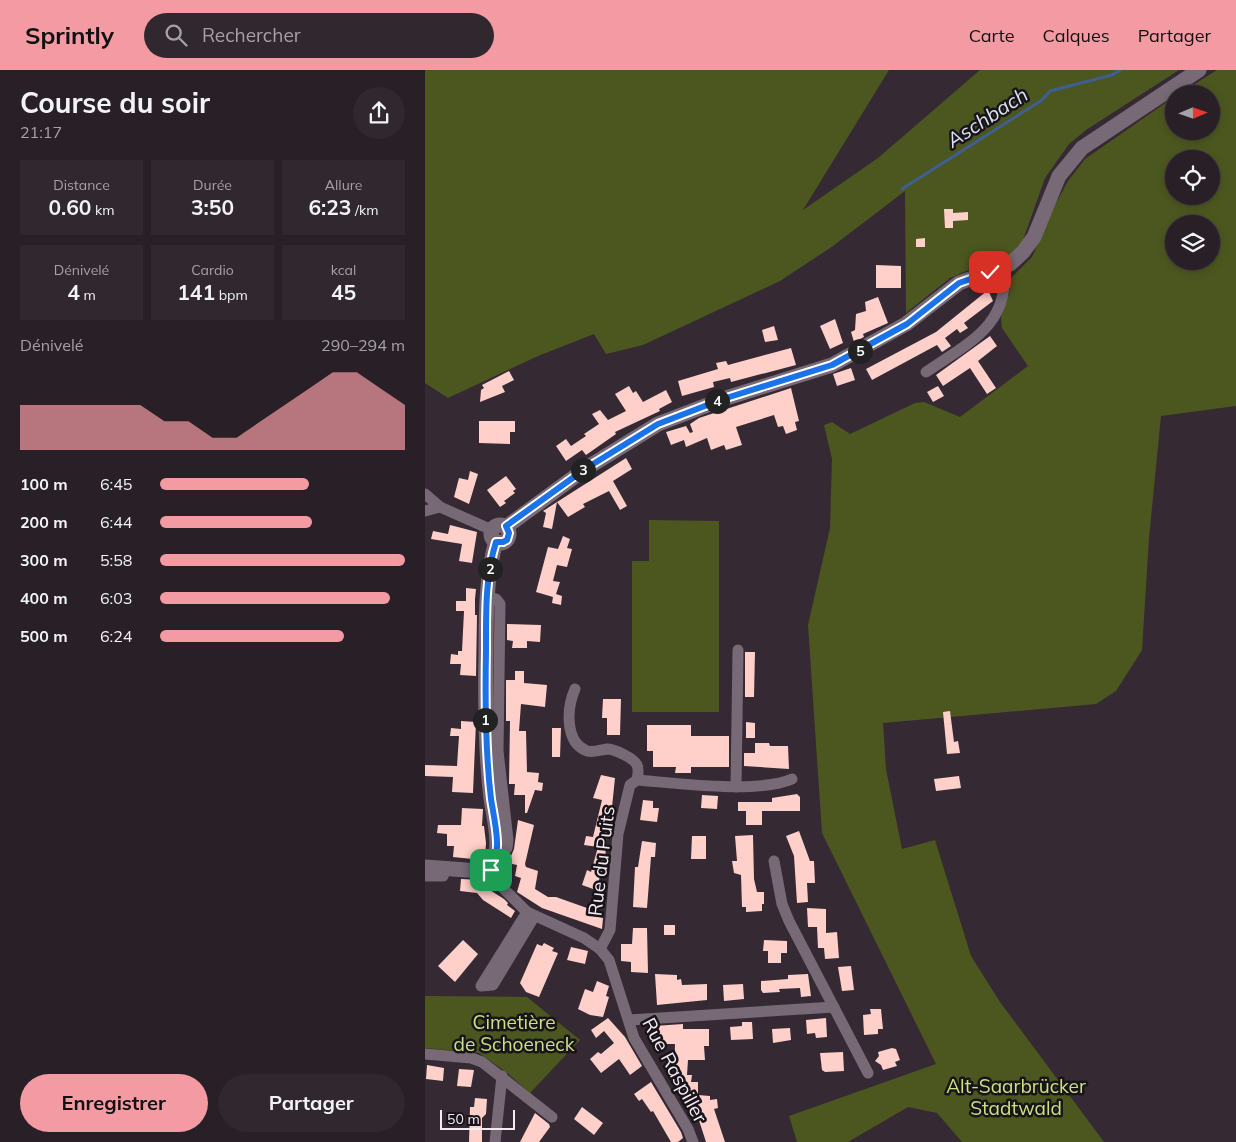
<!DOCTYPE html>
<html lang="fr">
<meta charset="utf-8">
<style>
:root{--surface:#281f27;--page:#30272f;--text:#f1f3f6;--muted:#a5a2a7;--line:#443d44;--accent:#f49aa3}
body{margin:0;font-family:Mulish,sans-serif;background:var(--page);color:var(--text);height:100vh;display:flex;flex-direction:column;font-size:19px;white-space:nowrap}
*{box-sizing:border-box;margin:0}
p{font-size:16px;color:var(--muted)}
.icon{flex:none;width:28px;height:28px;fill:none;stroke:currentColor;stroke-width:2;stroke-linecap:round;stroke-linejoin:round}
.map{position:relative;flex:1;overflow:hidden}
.panel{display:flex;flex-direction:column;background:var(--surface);width:425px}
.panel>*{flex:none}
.needle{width:32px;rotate:88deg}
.tools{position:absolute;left:740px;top:15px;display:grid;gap:10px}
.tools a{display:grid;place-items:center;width:55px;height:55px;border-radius:50%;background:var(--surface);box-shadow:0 2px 8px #0003,0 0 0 1px var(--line);font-size:25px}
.scale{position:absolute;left:15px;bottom:12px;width:75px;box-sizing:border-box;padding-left:5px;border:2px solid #f4ecf3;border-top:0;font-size:14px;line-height:18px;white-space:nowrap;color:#f4ecf3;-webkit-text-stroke:4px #191419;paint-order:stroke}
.pin{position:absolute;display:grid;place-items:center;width:42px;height:42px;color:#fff;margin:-21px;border-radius:10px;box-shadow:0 2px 8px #0006}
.km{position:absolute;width:25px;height:25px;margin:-12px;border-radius:50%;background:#222;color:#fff;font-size:14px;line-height:25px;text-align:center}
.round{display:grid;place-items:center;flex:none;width:52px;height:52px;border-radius:26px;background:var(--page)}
.head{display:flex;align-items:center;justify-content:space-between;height:85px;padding:0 20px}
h1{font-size:28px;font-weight:700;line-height:38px}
.figures{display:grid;grid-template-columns:repeat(3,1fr);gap:8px;height:85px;padding:5px 20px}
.figures div{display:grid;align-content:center;border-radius:0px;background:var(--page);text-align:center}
.figures b{font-size:21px;font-weight:700}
.figures small{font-size:14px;font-weight:400}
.figures p{font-size:14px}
.chart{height:140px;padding:10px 20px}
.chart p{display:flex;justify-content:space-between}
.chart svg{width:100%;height:90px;margin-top:5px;fill:var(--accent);opacity:.7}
.cta{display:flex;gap:10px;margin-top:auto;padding:10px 20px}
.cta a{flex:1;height:58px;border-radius:30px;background:var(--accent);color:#111;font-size:20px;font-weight:700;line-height:58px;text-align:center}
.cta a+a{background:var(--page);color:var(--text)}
ul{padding:0 20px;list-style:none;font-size:16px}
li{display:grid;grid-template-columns:80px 60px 1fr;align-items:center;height:38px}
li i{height:12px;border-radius:6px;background:var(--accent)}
header{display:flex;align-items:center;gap:30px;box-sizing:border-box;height:70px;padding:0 25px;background:var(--accent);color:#111}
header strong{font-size:24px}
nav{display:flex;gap:28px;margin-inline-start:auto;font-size:18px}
.search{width:350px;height:45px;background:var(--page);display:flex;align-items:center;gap:12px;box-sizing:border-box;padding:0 18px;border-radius:28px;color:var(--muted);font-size:19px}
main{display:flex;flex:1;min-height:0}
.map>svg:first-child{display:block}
.green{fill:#4c571f;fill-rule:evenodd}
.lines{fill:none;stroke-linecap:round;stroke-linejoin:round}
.stream{stroke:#3f5e93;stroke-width:3}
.building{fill:#ffcfc9}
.minor{stroke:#776976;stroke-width:11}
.tertiary{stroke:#776976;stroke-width:15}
.route-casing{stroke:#fff;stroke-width:10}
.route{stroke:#1a73e8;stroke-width:6}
.labels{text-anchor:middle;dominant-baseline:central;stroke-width:5;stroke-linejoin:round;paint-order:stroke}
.street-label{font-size:19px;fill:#f4ecf3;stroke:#191419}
.park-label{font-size:19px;fill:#cbe283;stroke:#191419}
.water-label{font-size:20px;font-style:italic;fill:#dae3f4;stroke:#191419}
</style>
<header>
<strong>Sprintly</strong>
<div class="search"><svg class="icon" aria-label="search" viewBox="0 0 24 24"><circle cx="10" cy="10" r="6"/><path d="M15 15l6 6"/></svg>Rechercher</div>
<nav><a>Carte</a><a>Calques</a><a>Partager</a></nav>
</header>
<main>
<section class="panel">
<div class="head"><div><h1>Course du soir</h1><p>21:17</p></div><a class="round"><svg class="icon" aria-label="share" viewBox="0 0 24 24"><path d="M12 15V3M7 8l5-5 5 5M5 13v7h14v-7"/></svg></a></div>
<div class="figures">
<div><p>Distance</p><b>0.60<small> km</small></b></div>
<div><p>Durée</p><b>3:50</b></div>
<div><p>Allure</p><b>6:23<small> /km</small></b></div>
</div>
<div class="figures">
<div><p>Dénivelé</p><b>4<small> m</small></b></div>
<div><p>Cardio</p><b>141<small> bpm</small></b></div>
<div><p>kcal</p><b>45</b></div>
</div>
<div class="chart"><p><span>Dénivelé</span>290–294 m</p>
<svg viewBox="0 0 160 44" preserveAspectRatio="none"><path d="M0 44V22L10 22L20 22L30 22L40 22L50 22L60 30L70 30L80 38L90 38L100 30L110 22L120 14L130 6L140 6L150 14L160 22V44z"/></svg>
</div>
<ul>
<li><b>100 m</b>6:45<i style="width:61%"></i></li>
<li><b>200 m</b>6:44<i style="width:62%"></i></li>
<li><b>300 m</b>5:58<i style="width:100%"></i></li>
<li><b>400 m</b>6:03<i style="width:94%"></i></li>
<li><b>500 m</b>6:24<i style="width:75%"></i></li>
</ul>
<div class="cta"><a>Enregistrer</a><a>Partager</a></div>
</section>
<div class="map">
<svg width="811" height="1072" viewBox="0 0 811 1072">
<rect width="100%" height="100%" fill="#352934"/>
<g class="green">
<polygon points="0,0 464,0 378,140 453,88 555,0 754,0 661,60 644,74 620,108 598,170 585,186 577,191 548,198 525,208 481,243 480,121 408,176 355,211 218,275 181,284 169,264 113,286 23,328 0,313"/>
<path d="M792 0H811V336L736 346 724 468 717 580 691 621 671 634 458 653 461 699 477 779 510 770 546 886 575 932 679 1072H537L512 1043 483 1037 423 1072H372L364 1046 511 994 397 763 383 555 405 458 407 389 399 355 407 352 425 364 490 333 499 332 535 347 603 296 577 258 576 247 584 224 585 209 607 187 630 135 643 111 660 89 749 27V61H786V24H754ZM749 89H786V126H749ZM749 154H786V191H749Z"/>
<polygon points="224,450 294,451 294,642 207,642 207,491 224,491"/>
<polygon points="0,926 102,927 155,970 105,1023 81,1002 54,983 0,978"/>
</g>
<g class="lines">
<polyline class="stream" points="477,119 617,30 625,21 687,5 695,0"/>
</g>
<g class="building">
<polygon points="519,139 528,139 528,143 543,142 543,150 528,151 528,158 520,158"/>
<polygon points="500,168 500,177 491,177 491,169"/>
<polygon points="451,195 476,196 476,218 451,218"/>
<polygon points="563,220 568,231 539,253 543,258 535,263 532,259 520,268 526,276 517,282 512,275 447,310 441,299 511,262"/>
<polygon points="453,227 463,253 438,264 439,267 429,272 426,262 430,260 431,244 441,241 440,232"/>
<polygon points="410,249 418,273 405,279 395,256"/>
<polygon points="349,256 353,270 340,272 337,260"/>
<polygon points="565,266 572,276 553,291 571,318 562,324 545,298 518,316 511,305"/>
<polygon points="366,278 371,295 306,312 305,308 288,312 289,317 257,326 253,311 293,299 291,293 301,291 303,295"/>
<polygon points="426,298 430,310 412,316 408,304"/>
<polygon points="84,301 89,310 77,316 80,322 55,332 56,320 59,318 57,315"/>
<polygon points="204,316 208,323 211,321 218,332 241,320 247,332 234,339 235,341 190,362 191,364 161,385 157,380 141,391 131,376 141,369 146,376 161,366 159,364 174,354 167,344 175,340 183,350 201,341 190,324"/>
<polygon points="513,316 519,326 508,332 502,322"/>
<polygon points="366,318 374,351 370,352 372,360 361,364 358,356 353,357 349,345 311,357 317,375 301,380 299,375 286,380 282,368 261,377 259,370 246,375 241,362 261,356 265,363 268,362 265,354 274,348"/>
<polygon points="54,351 90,351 90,362 85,362 85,374 54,373"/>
<polygon points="201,388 207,399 188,411 202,436 195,440 184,421 158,434 160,437 143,447 132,432"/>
<polygon points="45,401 53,404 44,434 29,427 34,408 43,410"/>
<polygon points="81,406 91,419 88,421 90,423 79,431 81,433 75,437 62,420"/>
<polygon points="132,432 127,459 118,457 121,443 118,441"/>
<polygon points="25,455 52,462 47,493 34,491 37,474 6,469 8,461 23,464"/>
<polygon points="138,466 145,469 142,478 147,479 142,497 132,495 128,511 135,512 131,524 137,526 136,535 127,533 128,527 111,522 123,477 133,479"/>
<polygon points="41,518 51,519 50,529 50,545 52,545 51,606 35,605 36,594 25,594 26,584 33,585 33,581 37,581 39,541 31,541 31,531 41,531"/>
<polygon points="82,554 116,555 115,572 102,571 102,578 87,578 88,571 82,570"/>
<polygon points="320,582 330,582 329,627 320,627"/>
<polygon points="90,601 99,601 99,613 122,615 120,637 96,634 94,661 101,661 102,702 114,703 113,712 118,713 117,721 110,720 102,743 100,743 100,725 89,725 90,714 84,714 85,651 81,651 81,610 90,610"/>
<polygon points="178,629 196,629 195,665 182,665 182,648 177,648"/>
<polygon points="525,641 529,672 533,671 535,683 522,684 518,642"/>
<polygon points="36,651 51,652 48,723 27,722 28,707 0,706 0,695 32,696 34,666 25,666 26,658 36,659"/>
<polygon points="321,652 330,653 330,668 321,668"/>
<polygon points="222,655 266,655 266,666 304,666 304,697 266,697 266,703 250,703 251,697 228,697 228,681 222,681"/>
<polygon points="127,658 136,658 135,687 127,687"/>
<polygon points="330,673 344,673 345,676 363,676 364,699 319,696 319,683 330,683"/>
<polygon points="176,705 190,708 187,737 190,738 188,749 183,748 180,790 171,820 157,815 162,800 166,802 173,777 159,775 161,766 168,767 177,730 168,728"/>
<polygon points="534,706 536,718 511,721 509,709"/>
<polygon points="372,724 375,727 375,741 337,741 337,755 321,755 321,741 313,741 313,732 347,732 347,728"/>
<polygon points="277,725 293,726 292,739 276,738"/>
<polygon points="218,730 228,731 228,738 234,738 232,752 215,750"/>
<polygon points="37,738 58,739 57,756 59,756 61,773 60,787 57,790 28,787 29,776 22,776 22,764 12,763 13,755 36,755"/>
<polygon points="93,750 109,755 100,794 101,797 113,801 110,819 123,827 131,827 176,843 175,847 178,848 177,859 117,838 92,822 96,808 90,806 92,795 83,793 89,779"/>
<polygon points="374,761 385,791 389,791 390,813 382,813 383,832 372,833 369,786 361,766"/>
<polygon points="328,765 329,809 332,822 339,822 339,834 337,834 337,841 321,842 321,837 317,837 316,805 309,803 307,791 312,791 310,766"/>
<polygon points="267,766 281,766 281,789 266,789"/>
<polygon points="217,771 231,773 230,787 226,787 222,838 208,837 210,797 213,797"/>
<polygon points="36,809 55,810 57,815 79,829 83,833 82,835 90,841 86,848 58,830 52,823 35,821"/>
<polygon points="382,838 401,839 401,863 412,862 414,888 400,889 399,878 393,878 392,857 383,857"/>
<rect x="239" y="855" width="11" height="10"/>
<polygon points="208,858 222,858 223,903 206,902 206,892 196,891 196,874 207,874"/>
<polygon points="38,870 53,884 30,912 13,896"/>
<polygon points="339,870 362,871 362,883 356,883 356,893 343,893 343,881 338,881"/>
<polygon points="119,873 129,878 127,881 133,883 114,927 101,922 95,913 112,874 117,876"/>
<polygon points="146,877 163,881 160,894 142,890"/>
<polygon points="426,896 429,920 417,921 413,897"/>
<polygon points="230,904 252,905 252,910 256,909 257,915 282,914 282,930 232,935"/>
<polygon points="383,904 386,926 376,927 375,918 354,919 355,922 338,923 336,920 336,911 363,909 363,905"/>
<polygon points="172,911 184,916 181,926 184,927 178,947 165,945 153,939 160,919 168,922"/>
<polygon points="318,914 319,929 299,931 298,915"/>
<polygon points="445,939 456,939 458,959 453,959 453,964 439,965 438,945 446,944"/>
<polygon points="183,948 200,967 217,996 205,1005 194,989 176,1003 165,989 173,982 176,984 189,973 179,961 171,968 166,960"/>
<polygon points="401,948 402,967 391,968 390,963 382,964 381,950"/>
<polygon points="317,952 327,952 328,969 306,970 305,957 317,956"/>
<polygon points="258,954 258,959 284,959 284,976 279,976 280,990 263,990 262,1005 267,1005 266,1012 273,1012 273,1025 285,1026 285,1030 292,1029 293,1038 289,1039 300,1072 281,1072 269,1035 260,1033 260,1020 256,1019 256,1006 249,1006 250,974 229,974 229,956"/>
<polygon points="365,958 366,970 348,973 347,959"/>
<polygon points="467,978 471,979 475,990 470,992 472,996 458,1000 456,995 450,991 454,986 453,982"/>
<polygon points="418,982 419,1001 400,1002 397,1000 395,983"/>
<polygon points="2,995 19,998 18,1011 1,1009"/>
<polygon points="34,999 49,1000 46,1017 32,1016"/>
<polygon points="226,1012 256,1062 258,1068 253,1072 246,1072 228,1041 226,1042 217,1029 214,1031 209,1024"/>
<polygon points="50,1028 62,1029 61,1044 57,1048 57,1072 44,1072 45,1037 49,1037"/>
<polygon points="157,1037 178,1053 169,1065 149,1049"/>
<polygon points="110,1043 124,1054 125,1057 114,1072 95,1072"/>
</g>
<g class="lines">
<g class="minor">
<path d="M501 302C542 274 587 254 578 197"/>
<polyline points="0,424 15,437 67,460"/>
<polyline points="0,441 15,437"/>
<polyline points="61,526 71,529 75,534 73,681 83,770 82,778 71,787"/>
<path d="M150 619C142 637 139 672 162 681 168 683 175 680 182 679 189 679 209 688 212 695 214 699 213 705 212 710L205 715 193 764 185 860 175 879"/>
<path d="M212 710C251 713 333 724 367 709"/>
<polyline points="311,717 313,580"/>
<polyline points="349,791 357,834 364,851 443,1003"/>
<polyline points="65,799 73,813 102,842 159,868 175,879 184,890 209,968 263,1059 268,1072"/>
<polyline points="0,806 18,806 21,798"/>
<polyline points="102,842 56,916 68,915 109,847"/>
<polyline points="204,950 409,937"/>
<polyline points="0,984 46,988 57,992 127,1047"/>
<polyline points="70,1072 77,1006"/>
</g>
<g class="tertiary">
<circle cx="75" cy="464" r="9"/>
<polyline points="81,457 160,399 233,354 298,329 407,295 481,254 534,213 585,194 598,182 609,167 634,106 657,78 774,0"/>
<path d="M0 797 55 801 65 799C78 781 69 749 66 729 60 679 60 631 61 581 61 544 61 507 71 471"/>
</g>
</g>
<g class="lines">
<defs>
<path id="route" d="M66 800C78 782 69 749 66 729 60 679 60 631 61 581 61 544 60 507 71 472H78L82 470 84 463 81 456 160 399 233 354 298 329 407 295 482 254 534 213 565 202"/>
</defs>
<use href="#route" class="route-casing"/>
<use href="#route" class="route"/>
</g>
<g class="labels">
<g class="street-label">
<text transform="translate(176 791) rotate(-83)">Rue du Puits</text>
<text transform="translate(250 1000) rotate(62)">Rue Raspiller</text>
</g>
<g class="park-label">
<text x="89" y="952">Cimetière<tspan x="89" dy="22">de Schoeneck</tspan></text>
<text x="591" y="1016">Alt-Saarbrücker<tspan x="591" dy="22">Stadtwald</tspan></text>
</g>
<g class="water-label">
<text transform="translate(562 47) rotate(-33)">Aschbach</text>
</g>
</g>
</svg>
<div class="tools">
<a><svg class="needle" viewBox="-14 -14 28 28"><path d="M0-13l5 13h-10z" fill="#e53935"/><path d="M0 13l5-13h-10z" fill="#a5a2a7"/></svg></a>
<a><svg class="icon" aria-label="locate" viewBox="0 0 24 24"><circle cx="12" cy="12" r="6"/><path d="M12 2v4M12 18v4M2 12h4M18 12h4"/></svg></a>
<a><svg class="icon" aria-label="layers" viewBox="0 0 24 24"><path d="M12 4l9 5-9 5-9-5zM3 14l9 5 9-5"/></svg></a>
</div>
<div class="scale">50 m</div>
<div class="pin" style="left:66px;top:800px;background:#1e9e55"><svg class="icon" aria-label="arrive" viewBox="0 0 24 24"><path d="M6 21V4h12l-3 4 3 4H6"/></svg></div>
<div class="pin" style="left:565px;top:202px;background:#d93025"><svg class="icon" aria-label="check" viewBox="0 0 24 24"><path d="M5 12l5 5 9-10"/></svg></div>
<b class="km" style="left:60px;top:650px">1</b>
<b class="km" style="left:65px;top:499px">2</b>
<b class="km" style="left:158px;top:400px">3</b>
<b class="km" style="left:292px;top:331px">4</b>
<b class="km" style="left:435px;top:281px">5</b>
</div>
</main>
